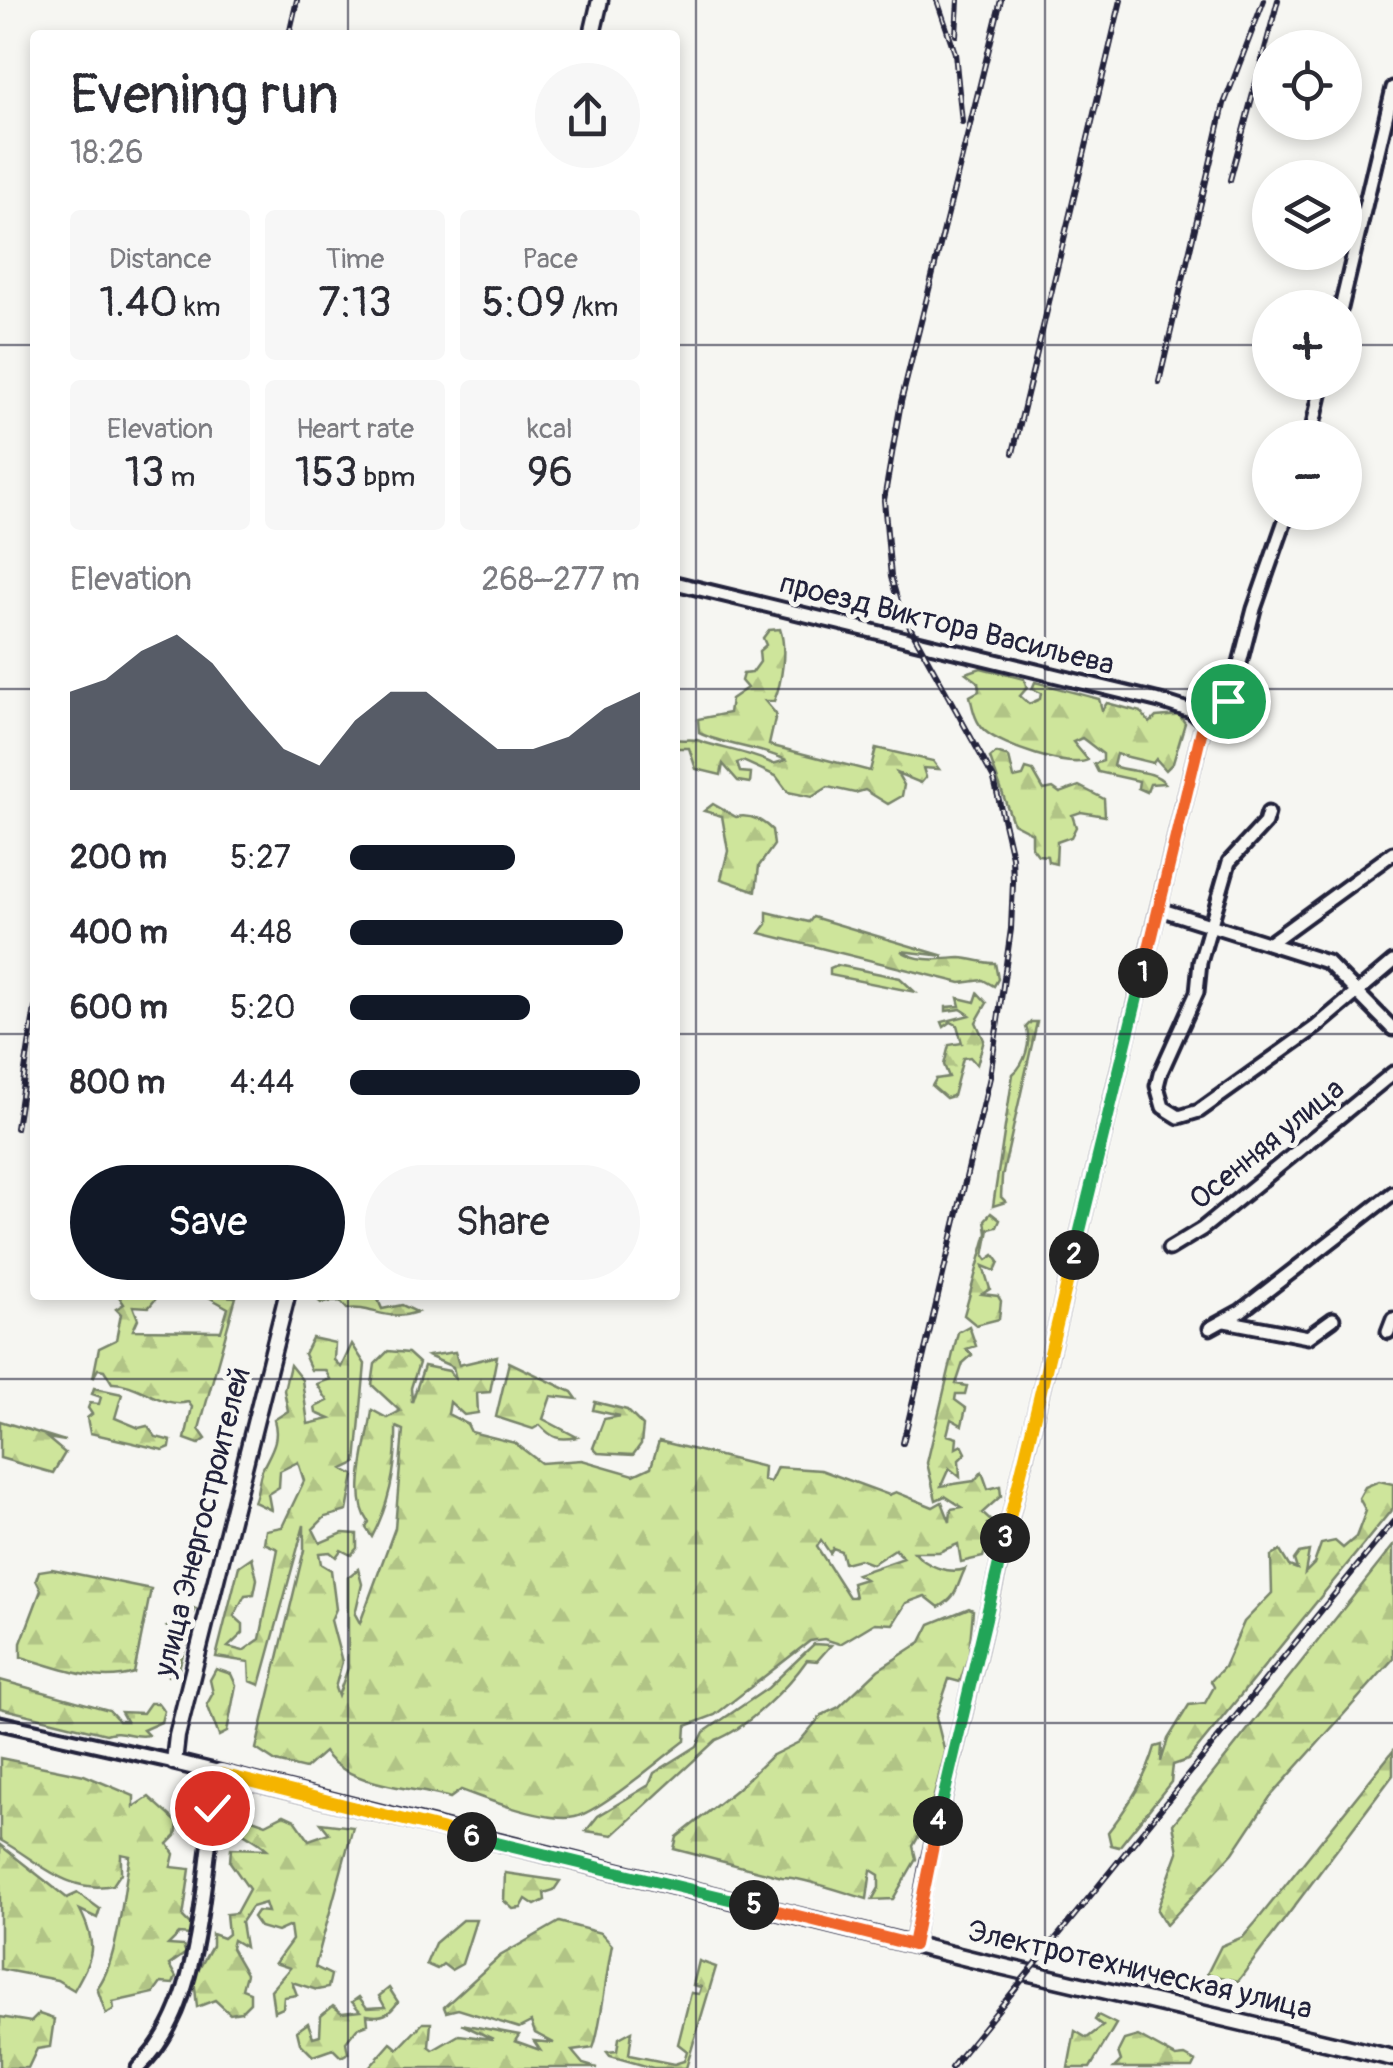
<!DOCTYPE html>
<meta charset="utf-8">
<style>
:root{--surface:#fff;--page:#f7f7f7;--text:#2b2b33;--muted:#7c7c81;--accent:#111827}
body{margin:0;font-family:Pangolin,sans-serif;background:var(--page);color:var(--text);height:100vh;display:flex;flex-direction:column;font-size:38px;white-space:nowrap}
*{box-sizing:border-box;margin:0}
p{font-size:32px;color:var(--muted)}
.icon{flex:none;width:55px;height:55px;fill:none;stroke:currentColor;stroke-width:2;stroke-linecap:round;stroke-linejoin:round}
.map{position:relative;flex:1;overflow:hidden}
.details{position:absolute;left:30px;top:30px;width:650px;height:1270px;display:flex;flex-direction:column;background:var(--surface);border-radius:10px;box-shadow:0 5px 15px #0003}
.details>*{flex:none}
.tools{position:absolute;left:1252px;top:30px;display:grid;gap:20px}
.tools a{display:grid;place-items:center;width:110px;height:110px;border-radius:50%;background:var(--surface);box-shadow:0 5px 15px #0003;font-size:50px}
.pin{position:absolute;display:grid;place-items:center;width:85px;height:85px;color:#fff;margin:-42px;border:5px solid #fff;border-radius:50%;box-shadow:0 2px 10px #0007}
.km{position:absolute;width:50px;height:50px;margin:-25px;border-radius:50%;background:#222;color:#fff;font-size:28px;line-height:50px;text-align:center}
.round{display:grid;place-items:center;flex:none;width:105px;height:105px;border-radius:52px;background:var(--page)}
.summary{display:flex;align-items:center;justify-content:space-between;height:170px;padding:0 40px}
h1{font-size:55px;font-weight:600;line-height:75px}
.stats{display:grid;grid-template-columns:repeat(3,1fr);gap:15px;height:170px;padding:10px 40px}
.stats div{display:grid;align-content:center;border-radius:10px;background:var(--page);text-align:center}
.stats b{font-size:42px;font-weight:600}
.stats small{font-size:28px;font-weight:400}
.stats p{font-size:28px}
.chart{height:280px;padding:20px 40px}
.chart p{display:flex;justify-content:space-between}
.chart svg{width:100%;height:180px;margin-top:10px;fill:var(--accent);opacity:.7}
.action{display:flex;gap:20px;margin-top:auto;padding:20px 40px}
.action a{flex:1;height:115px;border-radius:60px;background:var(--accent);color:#fff;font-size:40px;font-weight:600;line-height:115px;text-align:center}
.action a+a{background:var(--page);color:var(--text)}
ul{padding:0 40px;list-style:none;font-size:32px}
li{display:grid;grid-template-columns:160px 120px 1fr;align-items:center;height:75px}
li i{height:25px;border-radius:12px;background:var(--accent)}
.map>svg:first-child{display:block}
.forest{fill:url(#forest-firs);stroke:#78846b;stroke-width:2.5;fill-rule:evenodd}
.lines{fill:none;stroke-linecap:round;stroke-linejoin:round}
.minor-casing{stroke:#22223b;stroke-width:19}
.major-casing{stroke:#22223b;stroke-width:21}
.minor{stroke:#f6f6f2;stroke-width:11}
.major{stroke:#f6f6f2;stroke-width:14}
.rail-casing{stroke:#22223b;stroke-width:6}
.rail{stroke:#f6f6f2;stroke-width:2.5;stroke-dasharray:8;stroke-linecap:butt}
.split-1-casing{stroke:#fff;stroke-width:20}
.split-2-casing{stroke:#fff;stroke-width:20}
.split-3-casing{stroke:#fff;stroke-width:20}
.split-4-casing{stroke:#fff;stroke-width:20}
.split-5-casing{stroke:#fff;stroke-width:20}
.split-6-casing{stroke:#fff;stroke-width:20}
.split-7-casing{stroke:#fff;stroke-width:20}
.split-1{stroke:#f0652b;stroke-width:12}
.split-2{stroke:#22a559;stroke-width:12}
.split-3{stroke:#f5b400;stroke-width:12}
.split-4{stroke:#22a559;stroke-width:12}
.split-5{stroke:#f0652b;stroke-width:12}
.split-6{stroke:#22a559;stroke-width:12}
.split-7{stroke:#f5b400;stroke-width:12}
.grid{fill:none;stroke:#22223b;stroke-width:2.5;stroke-opacity:0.55}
.labels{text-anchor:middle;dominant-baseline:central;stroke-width:10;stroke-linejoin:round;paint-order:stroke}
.street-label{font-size:30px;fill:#22223b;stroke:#f6f6f2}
</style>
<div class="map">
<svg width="1393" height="2068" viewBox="0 0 1393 2068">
<defs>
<pattern id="forest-firs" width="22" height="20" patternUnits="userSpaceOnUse" patternTransform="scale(2.5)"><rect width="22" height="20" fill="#cee59b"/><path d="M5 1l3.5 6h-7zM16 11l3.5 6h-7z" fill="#b1c486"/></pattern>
</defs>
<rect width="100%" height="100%" fill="#f6f6f2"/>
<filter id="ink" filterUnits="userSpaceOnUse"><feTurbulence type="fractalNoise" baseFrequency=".01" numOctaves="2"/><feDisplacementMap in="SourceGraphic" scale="20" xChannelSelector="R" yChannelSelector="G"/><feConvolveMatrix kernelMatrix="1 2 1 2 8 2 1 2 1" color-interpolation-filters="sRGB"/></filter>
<g filter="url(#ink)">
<g class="forest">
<path d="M780 629C787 649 782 682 774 701H765L776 714 769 745 870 771 876 748 933 761 939 769 923 768 926 777 921 783 897 773 904 785 902 796 888 804 865 790 855 793 828 787 812 797 788 792 776 776 743 761 737 763 740 772 751 773 750 783 738 781 723 764 721 775 696 769 689 748H675V739C683 741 692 738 700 741 722 749 750 752 773 764L786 760C759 747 726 746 699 733L698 719 729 713 731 699 747 688 741 681 743 674 752 673 760 662 759 651 766 645 763 638 769 630Z"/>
<path d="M981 668 1024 679 1027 688 1020 696 1029 704 1040 699 1041 693 1032 689 1035 682 1099 699 1102 710 1107 703 1141 712 1150 723 1156 717 1179 715 1185 723 1173 763 1166 770 1156 759 1153 763 1116 754 1113 766C1131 773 1153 769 1165 783L1150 784 1147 792 1138 788 1139 781 1098 772 1094 764 1103 761V754L1082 738 1073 742 1088 760C1070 769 1002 746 985 731 975 722 973 709 970 696L979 691 978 682 966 673Z"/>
<polygon points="996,753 1009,757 1014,778 1023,776 1026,769 1033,771 1044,790 1053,788 1060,793 1079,786 1104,799 1105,816 1081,812 1072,815 1076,827 1071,837 1057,842 1056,864 1048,862 1047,856 1038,855 1032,847 1032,833 1013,823 990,758"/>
<path d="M713 804 736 817C750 814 762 820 772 830L774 845 759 866 756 891 721 879 728 851 722 816 704 811Z"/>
<path d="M767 912 809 922 813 917 944 956 901 951C920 963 940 959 960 958 972 958 983 964 995 963L998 979 994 986 983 980 961 983 760 933 767 924Z"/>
<polygon points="837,965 900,978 915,992 830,975 830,968"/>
<polygon points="978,993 987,1003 976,1022 984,1040 977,1065 970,1057 963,1058 953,1096 946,1098 932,1086 936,1079 949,1077 944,1065 949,1045 962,1043 957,1025 951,1022 944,1027 942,1022 970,1015 961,1009 946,1011 946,1007 960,1006 958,998 975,1002"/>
<path d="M1031 1022H1037L1002 1177 1001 1197 1006 1202 993 1206 1013 1074C1025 1064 1032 1041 1026 1027Z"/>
<polygon points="991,1213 1000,1220 997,1227 989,1229 984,1256 987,1260 994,1255 999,1262 995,1271 983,1266 990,1289 982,1294 998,1296 1001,1301 999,1319 976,1325 964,1315 987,1233 985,1220"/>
<path d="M118 1295H159L149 1307 133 1306 138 1319 133 1330 221 1331 228 1308 205 1295 236 1297 199 1429 206 1439 199 1444 185 1439 192 1407 188 1402C162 1409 138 1382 112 1383L104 1370 98 1369 93 1378 99 1348 116 1340 121 1314 116 1309 124 1304Z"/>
<path d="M312 1295H376L382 1309 402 1305 417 1312C385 1323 372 1305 347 1309L340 1301 321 1303Z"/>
<path d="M969 1326 976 1346 966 1349 972 1355 963 1363 956 1384 967 1386 965 1394H956L955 1400 966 1408 962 1425 951 1419 947 1435 957 1438 956 1448 962 1445 966 1453 959 1460 960 1477 949 1468 941 1486 974 1481 982 1472 988 1489 1000 1486 1001 1496 982 1513 992 1522 987 1524 990 1535 983 1557 961 1562 958 1544 939 1552H914C925 1565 948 1575 965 1569 956 1587 958 1597 939 1607L925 1596 906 1603 893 1624 875 1623 840 1644 824 1639 810 1641 715 1715 686 1726 685 1741C660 1759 601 1811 575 1817 548 1823 487 1800 461 1790L450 1798C410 1786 349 1787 324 1752L305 1769 276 1762 256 1749 304 1550V1525L260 1685 250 1681 249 1662 216 1657 239 1566 252 1557 257 1579 254 1594 245 1595 234 1616 243 1624V1633L228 1647 243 1651 260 1639 278 1549 264 1543 266 1530 282 1527 304 1481 298 1462 280 1471 279 1487 268 1494 271 1510 254 1502C259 1491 258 1477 263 1468 271 1451 280 1440 274 1420L288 1411 284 1390 290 1365 302 1380 308 1424 330 1419 316 1413 315 1407 328 1401 317 1384 330 1379 325 1370H311L304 1354 312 1338 335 1343 334 1360 341 1367 352 1344 365 1364 356 1463 343 1469 354 1475 347 1511 325 1517 313 1529 320 1543 343 1533 357 1534V1548L351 1555 341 1550 336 1557 330 1552 319 1553 321 1564 331 1570 336 1609 331 1620 342 1662 335 1688 338 1696 348 1668V1577L358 1569 362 1584 355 1614 360 1623 395 1528 403 1430 396 1427C397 1465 390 1503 372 1537L366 1528 369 1522C349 1496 369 1441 372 1410L387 1418 400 1411 372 1385 375 1364 388 1351 408 1353 419 1363 411 1388 412 1402 424 1366 449 1371 456 1380 453 1367 428 1356 455 1352 459 1365 497 1356 490 1392 477 1393 478 1413 464 1415 450 1402 448 1414 467 1424 471 1432 515 1443 541 1463 582 1460 634 1475 651 1467 659 1441 764 1467 763 1480 770 1482 777 1467 821 1470 889 1495 896 1492 933 1507 942 1502 950 1522 951 1509 962 1507 945 1496 936 1500 927 1463 958 1332ZM821 1540 830 1553 833 1548 841 1551 844 1563 859 1559 872 1564 895 1549 904 1558 857 1574 865 1579 852 1583 855 1597H849L817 1547Z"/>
<path d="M509 1362 572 1392 577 1399 551 1396 543 1419 577 1437C559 1441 552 1438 540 1425L533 1429 496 1417Z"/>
<polygon points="94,1388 122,1394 115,1418 139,1428 147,1426 156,1437 171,1441 170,1447 163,1450 90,1433 87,1418 92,1414 88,1408 90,1403 99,1404 101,1397 92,1394"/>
<polygon points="595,1402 627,1410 643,1426 641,1444 633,1455 598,1453 593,1448 604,1419 620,1416 593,1410"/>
<polygon points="0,1421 65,1441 47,1438 65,1453 53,1473 0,1458"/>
<path d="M1379 1481 1393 1484V1508L1188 1760 1173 1765 1171 1782 1119 1847 1111 1845 1108 1832C1127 1808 1147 1776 1155 1747L1162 1745 1161 1762 1168 1739 1189 1705 1205 1703 1214 1687 1211 1681 1224 1667 1244 1622 1272 1593 1271 1556 1280 1551 1289 1566 1297 1569 1294 1560 1299 1553 1309 1551 1305 1573 1314 1564 1321 1544 1335 1541 1343 1548 1356 1537 1366 1511 1359 1498 1365 1487Z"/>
<polygon points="1393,1546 1393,1659 1270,1797 1233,1853 1166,1925 1157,1910 1178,1852 1173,1824"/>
<path d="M52 1569 151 1589 134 1673C97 1685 57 1667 21 1657V1643L41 1590 36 1580 39 1571Z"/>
<polygon points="175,1606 196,1609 186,1625 190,1630 177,1675 168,1676 164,1669 170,1661 164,1649 178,1636 167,1627 179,1623"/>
<path d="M969 1608 973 1610 969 1654 960 1682 949 1679 936 1717 945 1753 930 1811 918 1821 920 1834 913 1846 916 1859 893 1899 872 1900 879 1888V1875L871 1870 867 1899C846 1893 801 1877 782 1877L674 1849 677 1837 737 1789 771 1756 799 1742 822 1715 839 1707 878 1670 921 1642 930 1624Z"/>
<path d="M814 1644 831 1645 817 1661 807 1660C789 1686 746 1729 716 1740L613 1835 586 1831 598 1816 649 1785 654 1773 697 1746 704 1732 768 1688Z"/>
<polygon points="216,1669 231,1674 236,1685 227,1732 219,1736 207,1704 213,1693 210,1680"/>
<path d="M0 1680 109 1710 119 1721H126L121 1712 143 1713 150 1703H158L164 1711 161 1722 143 1730 148 1735C133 1739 121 1728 106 1734L0 1708Z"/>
<polygon points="1393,1751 1393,1775 1238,1981 1207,1974 1221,1946 1243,1937 1256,1922"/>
<path d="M0 1758 84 1775 134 1796V1807L149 1797 178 1823 176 1836 168 1844 174 1854 171 1867 190 1869 183 1917 192 1926 190 1935 179 1934 168 1945 183 1946 186 1953 169 1965 176 1977 173 1984 161 1983 154 1993 113 2002 114 2009 106 2014 97 1988C118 1963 123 1891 130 1856L121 1854V1873L113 1885C67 1895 38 1860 0 1840Z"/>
<path d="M225 1798 243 1803 252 1819 266 1824 284 1815 295 1820 309 1840 329 1833 321 1823 353 1827 315 1967 331 1975 328 1988 317 1990 292 1982 297 1995 284 1997 283 2008 274 2012 271 1990 290 1968 275 1963 292 1940 290 1926 277 1932 260 1927 253 1917 257 1911 268 1912 265 1903 251 1907 241 1922 245 1947 233 1940 231 1948 246 1974 242 1989 250 1992V2003L241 2012 230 2014 215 2000 197 2007 194 1978 212 1946V1934L223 1938 228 1934 226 1914 236 1913 249 1889 230 1862 231 1848 267 1849C247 1831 220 1830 225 1798Z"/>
<path d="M0 1845 67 1898 78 1893 100 1909 97 1918 80 1910C98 1946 93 1956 74 1990L57 1980 0 1969Z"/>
<polygon points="505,1873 560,1881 554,1890 544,1893 545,1900 535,1905 526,1899 521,1908 513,1909 504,1901"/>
<polygon points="462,1920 476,1920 462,1964 451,1970 443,1964 437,1969 426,1964 435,1943"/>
<path d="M559 1922 601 1933 612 1945C607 1968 600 2034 593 2048L572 2051 583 2064 597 2068H369L391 2043 398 2049 423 2023H431L429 2047 433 2050 459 2035 493 2039 461 2024 519 2035 515 2041 540 2050 534 2041 554 2043 535 2033 531 2022 519 2028 458 2009 446 2012 444 2007 500 1956Z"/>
<polygon points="699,1961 716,1967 686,2068 653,2068 610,2056 607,2052 617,2051 619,2038 632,2031 629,2055 674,2064 684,2061 687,2051 678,2044 691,1993 699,1994 701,1987 693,1985"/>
<path d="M389 1988 398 2002C389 2015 382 2018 367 2015L368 2024 357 2028 346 2042 348 2053 341 2057 333 2049 313 2056 300 2043 297 2031 308 2023 313 2037 320 2035 321 2016 333 2006 342 2013 360 2011 352 2002 359 1997 367 2008 385 2007 379 1996Z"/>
<polygon points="39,2014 54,2019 50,2047 37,2049 28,2068 0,2068 0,2017 31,2022"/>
<polygon points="1098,2015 1116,2024 1090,2068 1068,2068 1075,2031 1087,2038 1103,2026 1095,2020"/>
<polygon points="1138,2036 1176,2057 1185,2056 1196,2062 1193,2068 1114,2068 1121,2061 1118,2052 1124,2040"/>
</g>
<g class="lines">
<defs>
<g id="minor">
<polyline points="1341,308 1393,88"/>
<polyline points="1310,438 1323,382"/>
<polyline points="675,583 1160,701 1191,711 1204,721"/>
<polyline points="1268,813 1265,823 1229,862 1200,962 1197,992 1160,1074 1157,1086 1163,1107 1179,1117 1199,1111 1316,1027 1393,962"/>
<polyline points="1159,909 1327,962 1393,1029"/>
<polyline points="1271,942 1393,853"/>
<polyline points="1169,1249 1202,1229 1393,1073"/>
<polyline points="1225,1321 1308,1337 1333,1319"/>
<polyline points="1210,1328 1241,1311 1393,1193"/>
<polyline points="1388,1332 1393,1319"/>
<polyline points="0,1723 174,1762"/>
<polyline points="913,1945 928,1864 1011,1514 1204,721 1223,708 1232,694 1254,609 1288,512"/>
<path d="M138 2068C210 2002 199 1861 221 1775"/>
</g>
<g id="major">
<polyline points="592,35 600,0"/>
<polyline points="287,1295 177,1736 174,1762 979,1961 1393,2058"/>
</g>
</defs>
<use href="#minor" class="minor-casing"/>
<use href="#major" class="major-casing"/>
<use href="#minor" class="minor"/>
<use href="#major" class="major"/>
<defs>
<g id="rail">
<polyline points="937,0 955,53 962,122"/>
<polyline points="289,35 297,0"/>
<polyline points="956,35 958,0"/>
<polyline points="1230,180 1278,0"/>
<polyline points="1159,382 1224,104 1264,0"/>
<polyline points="1013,453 1121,0"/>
<polyline points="16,1128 35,1008"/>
<polyline points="903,1443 990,1077 1011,929 1013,882 1012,857 994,779 900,609 891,577 884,500 901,402 1001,0"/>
<polyline points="951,2068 1393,1522"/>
</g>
</defs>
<use href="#rail" class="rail-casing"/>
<use href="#rail" class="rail"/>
</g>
</g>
<g class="lines" filter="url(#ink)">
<defs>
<polyline id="split-1" points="1143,973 1204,721 1228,701"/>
<polyline id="split-2" points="1074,1255 1143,973"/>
<polyline id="split-3" points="1005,1538 1074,1255"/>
<polyline id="split-4" points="938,1821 1005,1538"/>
<polyline id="split-5" points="754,1905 913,1945 938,1821"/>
<polyline id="split-6" points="472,1837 754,1905"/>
<polyline id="split-7" points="212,1808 221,1774 472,1837"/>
</defs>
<use href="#split-1" class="split-1-casing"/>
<use href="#split-2" class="split-2-casing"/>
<use href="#split-3" class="split-3-casing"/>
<use href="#split-4" class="split-4-casing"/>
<use href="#split-5" class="split-5-casing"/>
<use href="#split-6" class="split-6-casing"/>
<use href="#split-7" class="split-7-casing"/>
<use href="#split-1" class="split-1"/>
<use href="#split-2" class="split-2"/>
<use href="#split-3" class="split-3"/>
<use href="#split-4" class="split-4"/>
<use href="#split-5" class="split-5"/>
<use href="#split-6" class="split-6"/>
<use href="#split-7" class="split-7"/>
</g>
<path class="grid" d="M348 0V35M696 0V2068M1045 0V2068M0 345H35M675 345H1270M1345 345H1393M0 689H35M675 689H1393M0 1034H35M675 1034H1393M348 1295V2068M0 1379H1393M0 1723H1393"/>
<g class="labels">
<g class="street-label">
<text transform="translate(947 624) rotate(14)">проезд Виктора Васильева</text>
<text transform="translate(1267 1144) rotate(-39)">Осенняя улица</text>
<text transform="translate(202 1522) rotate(-76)">улица Энергостроителей</text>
<text transform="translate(1140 1970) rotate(13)">Электротехническая улица</text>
</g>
</g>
</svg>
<div class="tools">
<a><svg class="icon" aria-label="locate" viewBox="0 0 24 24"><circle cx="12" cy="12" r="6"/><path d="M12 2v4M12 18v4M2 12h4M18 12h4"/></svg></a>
<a><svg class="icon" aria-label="layers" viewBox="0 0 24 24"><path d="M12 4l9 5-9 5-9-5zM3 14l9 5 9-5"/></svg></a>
<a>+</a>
<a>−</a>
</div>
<div class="pin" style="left:1228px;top:701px;background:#1e9e55"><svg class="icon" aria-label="arrive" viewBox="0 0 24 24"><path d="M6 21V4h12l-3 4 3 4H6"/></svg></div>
<div class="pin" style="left:212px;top:1808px;background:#d93025"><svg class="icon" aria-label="check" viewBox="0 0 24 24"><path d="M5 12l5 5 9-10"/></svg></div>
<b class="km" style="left:1143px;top:973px">1</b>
<b class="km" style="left:1074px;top:1255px">2</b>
<b class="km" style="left:1005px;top:1538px">3</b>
<b class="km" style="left:938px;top:1821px">4</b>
<b class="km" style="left:754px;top:1905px">5</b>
<b class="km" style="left:472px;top:1837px">6</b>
<section class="details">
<div class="summary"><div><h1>Evening run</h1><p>18:26</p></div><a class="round"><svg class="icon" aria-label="share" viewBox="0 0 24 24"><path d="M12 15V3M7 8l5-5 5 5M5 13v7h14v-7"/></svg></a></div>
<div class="stats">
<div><p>Distance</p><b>1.40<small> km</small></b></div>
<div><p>Time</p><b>7:13</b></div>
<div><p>Pace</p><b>5:09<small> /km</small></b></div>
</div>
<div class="stats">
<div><p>Elevation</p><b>13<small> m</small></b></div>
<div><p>Heart rate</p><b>153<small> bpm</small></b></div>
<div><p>kcal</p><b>96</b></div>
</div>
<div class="chart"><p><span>Elevation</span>268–277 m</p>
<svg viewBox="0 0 160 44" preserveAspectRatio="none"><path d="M0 44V20L10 17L20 10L30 6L40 13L50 24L60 34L70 38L80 27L90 20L100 20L110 27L120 34L130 34L140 31L150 24L160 20V44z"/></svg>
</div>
<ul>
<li><b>200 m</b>5:27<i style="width:57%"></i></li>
<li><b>400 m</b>4:48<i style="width:94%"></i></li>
<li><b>600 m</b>5:20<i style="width:62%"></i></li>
<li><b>800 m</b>4:44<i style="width:100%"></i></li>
</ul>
<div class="action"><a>Save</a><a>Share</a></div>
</section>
</div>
